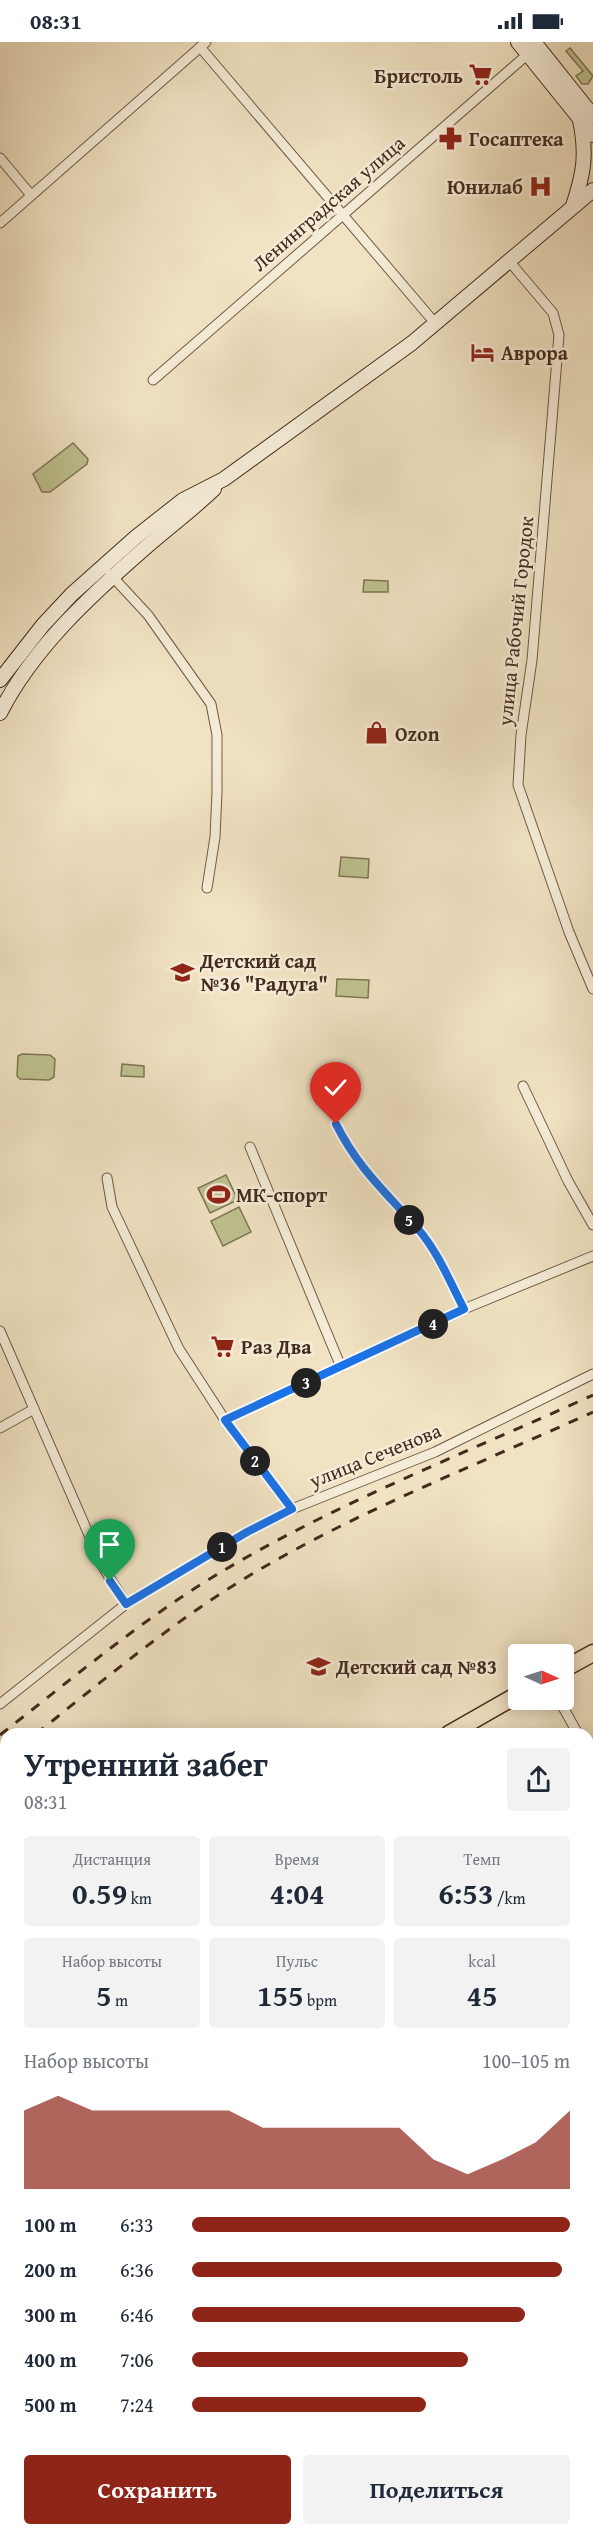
<!DOCTYPE html>
<html lang="ru">
<meta charset="utf-8">
<style>
:root{--surface:#fff;--page:#f2f2f3;--text:#1f2937;--muted:#747a83;--accent:#8f2418}
body{margin:0;font-family:"Gentium Book Plus",serif;background:var(--page);color:var(--text);height:100vh;display:flex;flex-direction:column;font-size:22px;white-space:nowrap}
*{box-sizing:border-box;margin:0}
p{font-size:20px;color:var(--muted)}
.icon{flex:none;width:33px;height:33px;fill:none;stroke:currentColor;stroke-width:2;stroke-linecap:round;stroke-linejoin:round}
.map{position:relative;flex:1;overflow:hidden}
.drawer{position:absolute;left:0px;top:1686px;width:594px;height:808px;display:flex;flex-direction:column;background:var(--surface);border-radius:18px 18px 0 0;box-shadow:0 3px 15px #0003}
.drawer>*{flex:none}
.needle{width:39px;rotate:93deg}
.fabs{position:absolute;left:508px;top:1602px;display:grid;gap:12px}
.fabs a{display:grid;place-items:center;width:66px;height:66px;border-radius:6px;background:var(--surface);box-shadow:0 3px 15px #0003;font-size:30px}
.pin{position:absolute;display:grid;place-items:center;width:51px;height:51px;color:#fff;margin:-62px -26px;border-radius:50% 50% 50% 0;rotate:-45deg;box-shadow:0 0 6px #0007}
.pin .icon{rotate:45deg}
.km{position:absolute;width:30px;height:30px;margin:-15px;border-radius:50%;background:#222;color:#fff;font-size:16px;line-height:30px;text-align:center}
.round{display:grid;place-items:center;flex:none;width:63px;height:63px;border-radius:6px;background:var(--page)}
.head{display:flex;align-items:center;justify-content:space-between;height:102px;padding:0 24px}
h1{font-size:33px;font-weight:700;line-height:45px}
.figures{display:grid;grid-template-columns:repeat(3,1fr);gap:9px;height:102px;padding:6px 24px}
.figures div{display:grid;align-content:center;border-radius:6px;background:var(--page);text-align:center}
.figures b{font-size:30px;font-weight:700}
.figures small{font-size:16px;font-weight:400}
.figures p{font-size:16px}
.chart{height:168px;padding:12px 24px}
.chart p{display:flex;justify-content:space-between}
.chart svg{width:100%;height:108px;margin-top:6px;fill:var(--accent);opacity:.7}
.button{display:flex;gap:12px;margin-top:auto;padding:12px 24px}
.button a{flex:1;height:69px;border-radius:6px;background:var(--accent);color:#fff;font-size:24px;font-weight:700;line-height:69px;text-align:center}
.button a+a{background:var(--page);color:var(--text)}
ul{padding:0 24px;list-style:none;font-size:20px}
li{display:grid;grid-template-columns:96px 72px 1fr;align-items:center;height:45px}
li i{height:15px;border-radius:8px;background:var(--accent)}
.status{display:flex;justify-content:space-between;align-items:center;height:42px;padding:0 30px;background:var(--surface);direction:ltr}
.status svg{height:16px;fill:currentColor}
.map>svg:first-child{display:block}
.green{fill:#bec290;stroke:#817656;stroke-width:1.5}
.lines{fill:none;stroke-linecap:round;stroke-linejoin:round}
.street-casing{stroke:#6f5846;stroke-width:11}
.secondary-casing{stroke:#442a1d;stroke-width:16}
.highway-casing{stroke:#442a1d;stroke-width:19}
.street{stroke:#f5ecd7;stroke-width:9}
.secondary{stroke:#f5ecd7;stroke-width:14}
.highway{stroke:#f0e2c2;stroke-width:16}
.rail{stroke:#442a1d;stroke-width:3;stroke-dasharray:10 10;stroke-linecap:butt}
.route-casing{stroke:#fff;stroke-width:12}
.route{stroke:#1a73e8;stroke-width:8}
.labels{text-anchor:middle;dominant-baseline:central;stroke-width:5;stroke-linejoin:round;paint-order:stroke}
.poi-label{font-size:20px;font-weight:bold;fill:#442a1d;stroke:#f5ecd7;text-anchor:start}
.street-label{font-size:20px;fill:#442a1d;stroke:#f5ecd7}
</style>
<div class="status"><b>08:31</b><svg viewBox="0 0 49 12"><path d="M0 12V9h3v3zM5 12V6h3v6zM10 12V3h3v9zM15 12V0h3v12zM26 1h20v11H26zM47 4h2v5h-2z"/></svg></div>
<div class="map">
<svg width="593" height="2494" viewBox="0 0 593 2494">
<rect width="100%" height="100%" fill="#f0e2c2"/>
<filter id="stains"><feTurbulence type="fractalNoise" baseFrequency=".00333" numOctaves="4"/><feColorMatrix values="0 0 0 0 .2 0 0 0 0 .09 0 0 0 0 .02 0 0 0 .5 -.17"/></filter>
<radialGradient id="worn" r=".72"><stop offset=".6" stop-color="#630" stop-opacity="0"/><stop offset="1" stop-color="#630" stop-opacity=".3"/></radialGradient>
<g class="green">
<polygon points="570,6 593,34 588,42 582,42 576,34 583,29 566,9"/>
<polygon points="73,401 88,417 87,422 50,450 42,450 33,432"/>
<polygon points="364,538 388,539 388,550 363,550"/>
<polygon points="341,815 369,817 368,836 339,834"/>
<polygon points="337,937 369,938 368,956 336,954"/>
<polygon points="22,1012 50,1013 55,1017 54,1035 49,1038 20,1037 17,1034 18,1014"/>
<polygon points="122,1022 144,1024 144,1035 121,1034"/>
<polygon points="226,1133 238,1158 210,1171 198,1146"/>
<polygon points="239,1165 251,1190 223,1204 211,1179"/>
</g>
<g class="lines">
<defs>
<g id="street">
<polyline points="200,5 435,281"/>
<polyline points="0,116 31,153"/>
<polyline points="0,181 206,0"/>
<polyline points="509,219 553,271 559,293 532,618 521,693 518,743 569,890 593,947"/>
<polyline points="153,338 528,12"/>
<polyline points="110,532 148,573 211,662 217,693 217,750 215,795 207,846"/>
<polyline points="523,1044 568,1139 593,1183"/>
<path d="M336 1082C360 1130 385 1149 418 1187 437 1210 450 1240 464 1267"/>
<polyline points="250,1105 341,1325"/>
<polyline points="107,1136 112,1165 179,1307 225,1378 292,1467"/>
<polyline points="0,1289 103,1525 126,1562"/>
<polyline points="225,1378 464,1267 593,1214"/>
<polyline points="0,1386 34,1367"/>
<polyline points="559,1658 578,1692"/>
<polyline points="0,1662 126,1562 247,1490 292,1467 435,1410 593,1332"/>
<polyline points="588,1707 593,1712"/>
<polyline points="588,2181 593,2178"/>
<polyline points="0,2385 6,2384"/>
<polyline points="60,2494 61,2488"/>
</g>
<g id="secondary">
<polyline points="518,0 593,93"/>
<polyline points="534,0 593,74"/>
<path d="M573 164C584 131 587 112 580 78"/>
<polyline points="0,638 43,583 72,552 136,495 183,458 224,437 412,301 593,148"/>
<path d="M0 671C33 606 90 554 145 506 168 486 192 468 214 447"/>
</g>
<g id="highway">
<polyline points="564,1627 593,1611"/>
<polyline points="449,1692 519,1652"/>
<polyline points="0,1945 6,1941"/>
</g>
</defs>
<use href="#street" class="street-casing"/>
<use href="#secondary" class="secondary-casing"/>
<use href="#highway" class="highway-casing"/>
<use href="#street" class="street"/>
<use href="#secondary" class="secondary"/>
<use href="#highway" class="highway"/>
<g class="rail">
<path d="M36 1692C106 1636 175 1578 252 1532 360 1468 479 1422 593 1370"/>
<path d="M0 1693C68 1640 134 1584 208 1538 326 1465 466 1411 593 1353"/>
<polyline points="0,1721 6,1716"/>
</g>
</g>
<g class="lines">
<defs>
<path id="route" d="M110 1539 126 1562 247 1490 292 1467 225 1378 464 1267C450 1240 438 1210 418 1187 386 1150 359 1128 336 1082"/>
</defs>
<use href="#route" class="route-casing"/>
<use href="#route" class="route"/>
</g>
<defs>
<symbol id="supermarket-bare" viewBox="-9 -9 18 18"><path d="M-6-5.5h2.5l.6 2H6L4.5 2H-2.5L-4.4-4H-6ZM-1.5 3.2a1.3 1.3 0 1 0 .1 0ZM3 3.2a1.3 1.3 0 1 0 .1 0Z" fill="#8f2418" stroke="#f5ecd7" stroke-width="2.5" paint-order="stroke"/></symbol>
<symbol id="pharmacy-bare" viewBox="-9 -9 18 18"><path d="M-2-6h4v4h4v4h-4v4h-4v-4h-4v-4h4Z" fill="#8f2418" stroke="#f5ecd7" stroke-width="2.5" paint-order="stroke"/></symbol>
<symbol id="hospital-bare" viewBox="-9 -9 18 18"><path d="M-5-5h3v3.5h4V-5h3V5h-3V1.5h-4V5h-3Z" fill="#8f2418" stroke="#f5ecd7" stroke-width="2.5" paint-order="stroke"/></symbol>
<symbol id="hotel-bare" viewBox="-9 -9 18 18"><path d="M-6-4.5h1.5V1H6V5H4.5V3h-9V5H-6ZM-4 0a1.8 1.8 0 1 1 3.6 0ZM.5 0V-2.5h3Q6-2.5 6 0Z" fill="#8f2418" stroke="#f5ecd7" stroke-width="2.5" paint-order="stroke"/></symbol>
<symbol id="shop-bare" viewBox="-9 -9 18 18"><path d="M-5-2.5h2.3a2.7 3.5 0 0 1 5.4 0H5L5.5 6h-11ZM-1.5-2.5h3a1.5 2.3 0 0 0-3 0Z" fill="#8f2418" stroke="#f5ecd7" stroke-width="2.5" paint-order="stroke"/></symbol>
<symbol id="school-bare" viewBox="-9 -9 18 18"><path d="M0-5L7-2L0 1L-7-2ZM-4 1L0 2.5L4 1V4Q0 6-4 4Z" fill="#8f2418" stroke="#f5ecd7" stroke-width="2.5" paint-order="stroke"/></symbol>
<symbol id="stadium-bare" viewBox="-9 -9 18 18"><path d="M0-5a6.5 5 0 1 0 0 10a6.5 5 0 1 0 0-10ZM-3.5-1.8h7v3.6h-7Z" fill="#8f2418" stroke="#f5ecd7" stroke-width="2.5" paint-order="stroke"/></symbol>
</defs>
<g fill-rule="evenodd">
<use href="#supermarket-bare" x="464" y="16" width="33" height="33"/>
<use href="#pharmacy-bare" x="434" y="80" width="33" height="33"/>
<use href="#hospital-bare" x="524" y="128" width="33" height="33"/>
<use href="#hotel-bare" x="466" y="294" width="33" height="33"/>
<use href="#shop-bare" x="360" y="674" width="33" height="33"/>
<use href="#school-bare" x="166" y="914" width="33" height="33"/>
<use href="#stadium-bare" x="202" y="1136" width="33" height="33"/>
<use href="#supermarket-bare" x="206" y="1288" width="33" height="33"/>
<use href="#school-bare" x="302" y="1608" width="33" height="33"/>
</g>
<g class="labels">
<g class="poi-label">
<text x="463" y="33" text-anchor="end">Бристоль</text>
<text x="469" y="96">Госаптека</text>
<text x="523" y="144" text-anchor="end">Юнилаб</text>
<text x="501" y="310">Аврора</text>
<text x="395" y="691">Ozon</text>
<text x="200" y="918">Детский сад<tspan x="200" dy="23">№36 "Радуга"</tspan></text>
<text x="236" y="1152">МК-спорт</text>
<text x="241" y="1304">Раз Два</text>
<text x="336" y="1624">Детский сад №83</text>
</g>
<g class="street-label">
<text transform="translate(328 161) rotate(-41)">Ленинградская улица</text>
<text transform="translate(515 579) rotate(-84)">улица Рабочий Городок</text>
<text transform="translate(375 1413) rotate(-22)">улица Сеченова</text>
</g>
</g>
<rect width="100%" height="100%" filter="url(#stains)"/>
<rect width="100%" height="100%" fill="url(#worn)"/>
</svg>
<div class="fabs">
<a><svg class="needle" viewBox="-14 -14 28 28"><path d="M0-13l5 13h-10z" fill="#e53935"/><path d="M0 13l5-13h-10z" fill="#747a83"/></svg></a>
</div>
<div class="pin" style="left:110px;top:1539px;background:#1e9e55"><svg class="icon" aria-label="arrive" viewBox="0 0 24 24"><path d="M6 21V4h12l-3 4 3 4H6"/></svg></div>
<div class="pin" style="left:336px;top:1082px;background:#d93025"><svg class="icon" aria-label="check" viewBox="0 0 24 24"><path d="M5 12l5 5 9-10"/></svg></div>
<b class="km" style="left:222px;top:1505px">1</b>
<b class="km" style="left:255px;top:1419px">2</b>
<b class="km" style="left:306px;top:1341px">3</b>
<b class="km" style="left:433px;top:1282px">4</b>
<b class="km" style="left:409px;top:1178px">5</b>
<section class="drawer">
<div class="head"><div><h1>Утренний забег</h1><p>08:31</p></div><a class="round"><svg class="icon" aria-label="share" viewBox="0 0 24 24"><path d="M12 15V3M7 8l5-5 5 5M5 13v7h14v-7"/></svg></a></div>
<div class="figures">
<div><p>Дистанция</p><b>0.59<small> km</small></b></div>
<div><p>Время</p><b>4:04</b></div>
<div><p>Темп</p><b>6:53<small> /km</small></b></div>
</div>
<div class="figures">
<div><p>Набор высоты</p><b>5<small> m</small></b></div>
<div><p>Пульс</p><b>155<small> bpm</small></b></div>
<div><p>kcal</p><b>45</b></div>
</div>
<div class="chart"><p><span>Набор высоты</span>100–105 m</p>
<svg viewBox="0 0 160 44" preserveAspectRatio="none"><path d="M0 44V12L10 6L20 12L30 12L40 12L50 12L60 12L70 19L80 19L90 19L100 19L110 19L120 32L130 38L140 32L150 25L160 12V44z"/></svg>
</div>
<ul>
<li><b>100 m</b>6:33<i style="width:100%"></i></li>
<li><b>200 m</b>6:36<i style="width:98%"></i></li>
<li><b>300 m</b>6:46<i style="width:88%"></i></li>
<li><b>400 m</b>7:06<i style="width:73%"></i></li>
<li><b>500 m</b>7:24<i style="width:62%"></i></li>
</ul>
<div class="button"><a>Сохранить</a><a>Поделиться</a></div>
</section>
</div>
